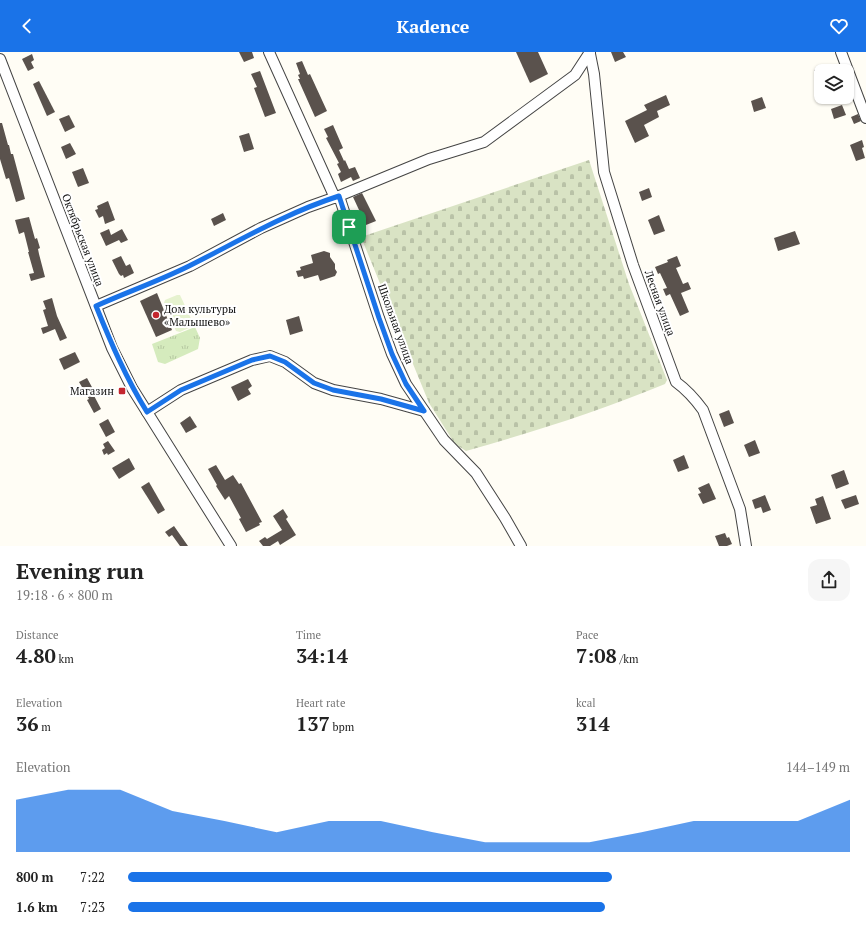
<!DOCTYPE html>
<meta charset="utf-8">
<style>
:root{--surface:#fff;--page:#f6f6f6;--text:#222;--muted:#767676;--accent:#1a73e8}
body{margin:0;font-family:"PT Serif",serif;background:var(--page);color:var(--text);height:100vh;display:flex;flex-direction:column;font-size:15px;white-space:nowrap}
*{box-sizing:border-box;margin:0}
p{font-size:13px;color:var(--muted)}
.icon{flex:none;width:22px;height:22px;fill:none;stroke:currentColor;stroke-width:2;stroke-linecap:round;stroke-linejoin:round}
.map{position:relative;height:494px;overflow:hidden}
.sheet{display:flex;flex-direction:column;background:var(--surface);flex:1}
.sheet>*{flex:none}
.controls{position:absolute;left:814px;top:12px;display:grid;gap:8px}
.controls a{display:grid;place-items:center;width:40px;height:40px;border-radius:8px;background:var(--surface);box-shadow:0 1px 3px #0004;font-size:20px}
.pin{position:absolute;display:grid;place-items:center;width:34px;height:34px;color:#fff;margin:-17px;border-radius:8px;box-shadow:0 2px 6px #0006}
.round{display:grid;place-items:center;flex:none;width:42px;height:42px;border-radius:12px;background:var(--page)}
.summary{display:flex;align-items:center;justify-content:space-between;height:68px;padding:0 16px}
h1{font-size:22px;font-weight:600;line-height:30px}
.metrics{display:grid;grid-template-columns:repeat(3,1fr);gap:6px;height:68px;padding:4px 16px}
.metrics div{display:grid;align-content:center}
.metrics b{font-size:20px;font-weight:600}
.metrics small{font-size:11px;font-weight:400}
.metrics p{font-size:11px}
.chart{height:112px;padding:8px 16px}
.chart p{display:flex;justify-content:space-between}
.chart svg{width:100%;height:72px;margin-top:4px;fill:var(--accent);opacity:.7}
ul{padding:0 16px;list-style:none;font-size:13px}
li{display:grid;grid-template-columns:64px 48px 1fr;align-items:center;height:30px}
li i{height:10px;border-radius:5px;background:var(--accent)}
header{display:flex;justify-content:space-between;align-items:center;height:52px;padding:0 16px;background:var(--accent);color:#fff;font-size:18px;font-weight:600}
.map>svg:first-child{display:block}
.grass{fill:url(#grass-tufts)}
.cemetery{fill:url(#cemetery-stones)}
.pitch{fill:#e6f2cf}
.building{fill:#5a524d}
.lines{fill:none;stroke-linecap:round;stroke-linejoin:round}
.minor-casing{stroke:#444;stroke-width:12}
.minor{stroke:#fff;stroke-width:10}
.route-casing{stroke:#fff;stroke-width:8}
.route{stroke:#1a73e8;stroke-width:5}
.poi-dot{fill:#c4262e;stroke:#fff;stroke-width:1.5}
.labels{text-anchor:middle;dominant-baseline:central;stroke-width:4;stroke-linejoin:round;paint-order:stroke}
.street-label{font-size:11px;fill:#111;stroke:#fff}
.poi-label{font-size:11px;fill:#111;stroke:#fff;text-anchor:start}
</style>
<header><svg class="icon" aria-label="back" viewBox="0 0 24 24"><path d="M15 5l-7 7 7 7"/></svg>Kadence<svg class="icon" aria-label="heart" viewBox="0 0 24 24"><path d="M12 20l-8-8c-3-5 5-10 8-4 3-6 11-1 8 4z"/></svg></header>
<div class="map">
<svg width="866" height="494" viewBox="0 0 866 494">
<defs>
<pattern id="grass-tufts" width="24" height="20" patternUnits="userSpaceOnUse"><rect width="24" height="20" fill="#d5ebbd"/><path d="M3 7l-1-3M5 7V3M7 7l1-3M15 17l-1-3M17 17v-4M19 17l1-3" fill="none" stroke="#b6c8a1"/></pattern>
<pattern id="cemetery-stones" width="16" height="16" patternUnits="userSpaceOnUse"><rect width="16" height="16" fill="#d9e3c4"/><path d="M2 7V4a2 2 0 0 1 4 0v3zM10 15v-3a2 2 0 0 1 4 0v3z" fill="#b9c2a7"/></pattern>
</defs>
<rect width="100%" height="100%" fill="#fffdf5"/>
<polygon class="grass" points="195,275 200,286 198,297 165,312 158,310 152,292"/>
<path class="cemetery" d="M589 108 629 232 667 328 665 332C600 359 533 380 466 399L455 392 429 351 361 185Z"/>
<polygon class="pitch" points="177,243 180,243 193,271 191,275 180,280 176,279 164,251 165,248"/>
<g class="building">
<polygon points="239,0 252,0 254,6 244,10"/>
<polygon points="516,0 538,0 548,22 530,31"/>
<polygon points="611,0 623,0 626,5 615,10"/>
<polygon points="32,2 34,8 31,10 34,16 28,19 22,7"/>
<polygon points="302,9 308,23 310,22 327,59 315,65 298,27 300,27 298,23 300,22 296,11"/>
<polygon points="831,12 833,19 814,19 814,18"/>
<polygon points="260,19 276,61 265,65 254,36 257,35 251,22"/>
<polygon points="39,29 55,60 47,64 33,32"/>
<polygon points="666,43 670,53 657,59 659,65 644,73 649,84 635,91 625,69 647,58 644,53"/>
<polygon points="762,45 766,56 754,60 751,49"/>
<polygon points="842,53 846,63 834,67 831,57"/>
<polygon points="858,62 861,69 854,72 851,65"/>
<polygon points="69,63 75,75 65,80 59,67"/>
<polygon points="0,71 2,71 8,93 9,93 11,102 13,102 25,147 16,150 9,126 6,127 0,107"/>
<polygon points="333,73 343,96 339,98 344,109 345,108 349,117 355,115 360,126 353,129 351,125 341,130 338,122 341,120 337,112 339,111 326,86 328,85 324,77"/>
<polygon points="249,81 254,97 244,100 239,84"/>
<polygon points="862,88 864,95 862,96 865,106 856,109 850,93"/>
<polygon points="70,91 76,102 66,107 61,95"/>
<polygon points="83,116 89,131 78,135 72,120"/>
<polygon points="649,136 652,145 642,149 639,140"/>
<polygon points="362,141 376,169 366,173 353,145"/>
<polygon points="108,149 115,168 105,172 103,164 99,166 95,158 98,157 97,154"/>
<polygon points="223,161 226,168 214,174 211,167"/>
<polygon points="659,163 665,179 654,183 648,168"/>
<polygon points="29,165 35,187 37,186 40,196 38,197 39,202 45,225 31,229 29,222 34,221 28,200 29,200 24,180 19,182 15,168"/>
<polygon points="109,177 111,183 122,177 128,188 121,191 119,188 106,194 100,181"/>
<polygon points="795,179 800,192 778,199 774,186"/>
<polygon points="324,199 330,201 330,205 335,212 335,217 337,220 335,224 320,229 318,223 304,227 303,224 298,225 296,219 301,218 300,215 313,211 311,203"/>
<polygon points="121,204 126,214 130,212 134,221 124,226 123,223 121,224 119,222 112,208"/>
<polygon points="677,204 681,214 676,216 683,232 688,230 691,237 681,241 689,260 680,264 670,242 666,244 663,237 667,236 660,221 658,222 655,215 668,210 667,208"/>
<polygon points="157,241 172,278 156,285 140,249"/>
<polygon points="52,246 57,264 67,286 60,289 55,277 43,282 41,276 48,274 43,258 46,257 43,249"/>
<polygon points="299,264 303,279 290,283 286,268"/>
<polygon points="75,300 80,310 64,318 59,307"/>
<polygon points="87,326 93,337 91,338 101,357 94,361 87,348 89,347 79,330"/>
<polygon points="248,327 252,334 248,337 251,342 238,349 231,335"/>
<polygon points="729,358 734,371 724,375 719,362"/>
<polygon points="190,364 197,375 186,381 180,371"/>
<polygon points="108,367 115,380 106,385 99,372"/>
<polygon points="755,388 760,401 749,405 744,393"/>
<polygon points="108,389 115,399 108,403 107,401 104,403 102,398 105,396 103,392"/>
<polygon points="684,403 689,416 678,420 673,408"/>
<polygon points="129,406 135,417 119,427 112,416"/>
<polygon points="216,413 225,428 233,423 239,432 241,431 262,470 259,471 260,473 246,480 239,467 241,466 229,444 225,448 216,434 217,433 208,417"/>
<polygon points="844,418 849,432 836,437 831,423"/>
<polygon points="149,430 165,458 158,462 141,435"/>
<polygon points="709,431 716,447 703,452 698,442 701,441 698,436"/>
<polygon points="765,443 771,458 763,461 761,455 755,457 752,448"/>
<polygon points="856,443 859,452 845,457 841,448"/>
<polygon points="823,444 831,467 816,472 810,455 817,453 815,447"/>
<polygon points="283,457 288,465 286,467 296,483 280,493 278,489 270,494 263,494 259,489 265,485 267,487 282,478 273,464"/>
<polygon points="174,474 188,494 180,494 172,483 169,485 165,480"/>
<polygon points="725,481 727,486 729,485 732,492 727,494 719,494 715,484"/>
</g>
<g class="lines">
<defs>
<g id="minor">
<polyline points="269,0 335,146"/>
<polyline points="841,0 866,66"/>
<path d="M590 2 594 22 604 120 633 213 676 330C687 338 695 347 703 358L740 457 746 494"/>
<polyline points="0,7 112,296 132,336 231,494"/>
<polyline points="339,144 379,266 392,302 406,332 444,388 476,421 485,435 505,466 521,494"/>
<polyline points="96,254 190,214 261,176 308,155 339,144 429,107 484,90 575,23 590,0"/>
<polyline points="147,360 181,338 252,308 270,304 285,310 314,331 333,338 381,347 424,359"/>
</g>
</defs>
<use href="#minor" class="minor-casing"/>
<use href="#minor" class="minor"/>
</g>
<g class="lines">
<defs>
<path id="route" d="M339 144 379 266 392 302 406 332 424 359 381 347 333 338 314 331 285 310 270 304 252 308 181 338 147 360C126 326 111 291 96 254 127 240 159 229 189 214 239 189 286 161 339 144Z"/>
</defs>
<use href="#route" class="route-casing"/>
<use href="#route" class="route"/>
</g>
<g class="poi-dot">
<circle cx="156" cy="263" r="4"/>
<rect x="118" y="335" width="8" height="8" rx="2"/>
</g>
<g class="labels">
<g class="street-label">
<text transform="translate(83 188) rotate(69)">Октябрьская улица</text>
<text transform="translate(660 251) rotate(70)">Лесная улица</text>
<text transform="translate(396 272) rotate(70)">Школьная улица</text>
</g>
<g class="poi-label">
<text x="164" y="257">Дом культуры<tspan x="164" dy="13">«Малышево»</tspan></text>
<text x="114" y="339" text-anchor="end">Магазин</text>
</g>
</g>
</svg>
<div class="controls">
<a><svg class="icon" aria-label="layers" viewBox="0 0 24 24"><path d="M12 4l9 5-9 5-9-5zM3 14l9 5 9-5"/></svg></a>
</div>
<div class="pin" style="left:349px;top:175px;background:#1e9e55"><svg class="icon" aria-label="arrive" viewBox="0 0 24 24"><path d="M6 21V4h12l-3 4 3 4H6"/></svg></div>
</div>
<section class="sheet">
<div class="summary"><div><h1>Evening run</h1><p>19:18 · 6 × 800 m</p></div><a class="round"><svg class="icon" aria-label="share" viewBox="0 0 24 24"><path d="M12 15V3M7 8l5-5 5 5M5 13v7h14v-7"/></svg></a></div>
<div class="metrics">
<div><p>Distance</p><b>4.80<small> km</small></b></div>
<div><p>Time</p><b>34:14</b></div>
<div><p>Pace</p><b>7:08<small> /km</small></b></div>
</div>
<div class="metrics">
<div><p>Elevation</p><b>36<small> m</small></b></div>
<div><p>Heart rate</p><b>137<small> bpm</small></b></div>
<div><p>kcal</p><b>314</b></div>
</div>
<div class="chart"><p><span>Elevation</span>144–149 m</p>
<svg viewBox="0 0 160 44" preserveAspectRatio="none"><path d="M0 44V12L10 6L20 6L30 19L40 25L50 32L60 25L70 25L80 32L90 38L100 38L110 38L120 32L130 25L140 25L150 25L160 12V44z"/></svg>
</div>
<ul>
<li><b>800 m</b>7:22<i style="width:67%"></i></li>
<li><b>1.6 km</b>7:23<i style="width:66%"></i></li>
</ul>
</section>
